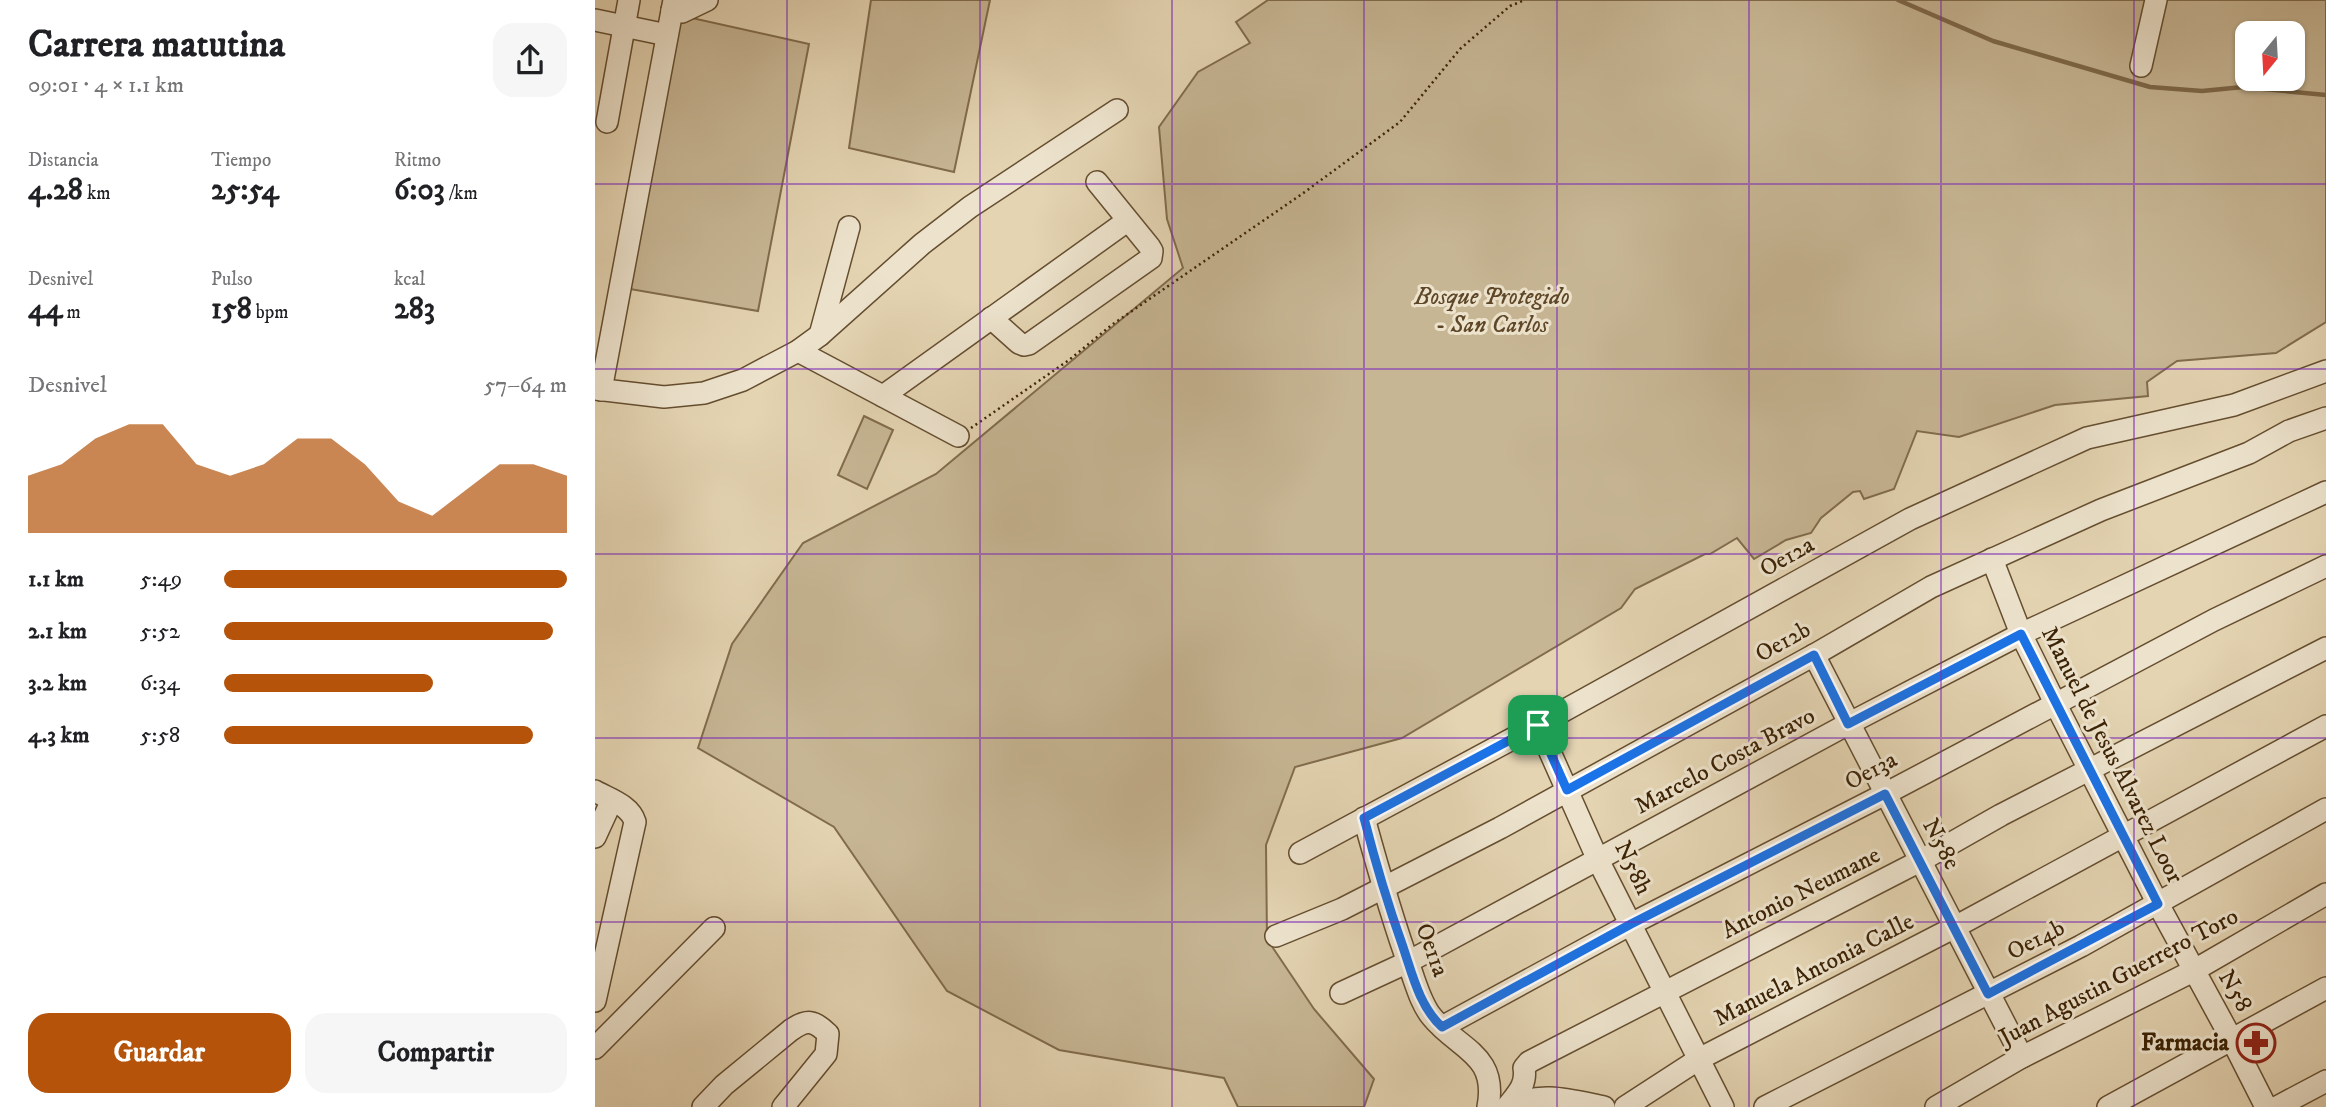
<!DOCTYPE html>
<html lang="es">
<meta charset="utf-8">
<style>
:root{--surface:#fff;--page:#f6f6f6;--text:#202124;--muted:#757577;--accent:#b45309}
body{margin:0;font-family:"IM FELL DW Pica",serif;background:var(--page);color:var(--text);height:100vh;display:flex;flex-direction:column;font-size:26px;white-space:nowrap}
*{box-sizing:border-box;margin:0}
p{font-size:23px;color:var(--muted)}
.icon{flex:none;width:38px;height:38px;fill:none;stroke:currentColor;stroke-width:2;stroke-linecap:round;stroke-linejoin:round}
.map{position:relative;flex:1;overflow:hidden}
.side{display:flex;flex-direction:column;background:var(--surface);width:595px}
.side>*{flex:none}
.needle{width:46px;rotate:198deg}
.buttons{position:absolute;left:1640px;top:21px;display:grid;gap:14px}
.buttons a{display:grid;place-items:center;width:70px;height:70px;border-radius:14px;background:var(--surface);box-shadow:0 2px 5px #0004;font-size:35px}
.pin{position:absolute;display:grid;place-items:center;width:60px;height:60px;color:#fff;margin:-30px;border-radius:14px;box-shadow:0 4px 10px #0006}
.round{display:grid;place-items:center;flex:none;width:74px;height:74px;border-radius:21px;background:var(--page)}
.summary{display:flex;align-items:center;justify-content:space-between;height:119px;padding:0 28px}
h1{font-size:38px;font-weight:800;line-height:52px}
.figures{display:grid;grid-template-columns:repeat(3,1fr);gap:10px;height:119px;padding:7px 28px}
.figures div{display:grid;align-content:center}
.figures b{font-size:30px;font-weight:800}
.figures small{font-size:19px;font-weight:400}
.figures p{font-size:19px}
.chart{height:196px;padding:14px 28px}
.chart p{display:flex;justify-content:space-between}
.chart svg{width:100%;height:126px;margin-top:7px;fill:var(--accent);opacity:.7}
.button{display:flex;gap:14px;margin-top:auto;padding:14px 28px}
.button a{flex:1;height:80px;border-radius:21px;background:var(--accent);color:#fff;font-size:28px;font-weight:800;line-height:80px;text-align:center}
.button a+a{background:var(--page);color:var(--text)}
ul{padding:0 28px;list-style:none;font-size:23px}
li{display:grid;grid-template-columns:112px 84px 1fr;align-items:center;height:52px}
li i{height:18px;border-radius:9px;background:var(--accent)}
main{display:flex;flex:1;min-height:0}
.map>svg:first-child{display:block}
.green{fill:#c7b694;stroke:#816c4c;stroke-width:2;fill-rule:evenodd}
.lines{fill:none;stroke-linecap:round;stroke-linejoin:round}
.stream{stroke:#7e6849;stroke-width:4.5}
.minor-casing{stroke:#654e30;stroke-width:24}
.path{stroke:#3b2204;stroke-width:2.5;stroke-dasharray:2 3.5;stroke-linecap:butt}
.minor{stroke:#ede3cd;stroke-width:21}
.route-casing{stroke:#fff;stroke-width:14}
.route{stroke:#1a73e8;stroke-width:9}
.grid{fill:none;stroke:#7b2cbf;stroke-width:2;stroke-opacity:0.55}
.labels{text-anchor:middle;dominant-baseline:central;stroke-width:6;stroke-linejoin:round;paint-order:stroke}
.park-label{font-size:24px;font-style:italic;fill:#5e4728;stroke:#ede3cd}
.street-label{font-size:24px;fill:#3b2204;stroke:#ede3cd}
.poi-label{font-size:24px;font-weight:bold;fill:#3b2204;stroke:#ede3cd;text-anchor:end}
</style>
<main>
<section class="side">
<div class="summary"><div><h1>Carrera matutina</h1><p>09:01 · 4 × 1.1 km</p></div><a class="round"><svg class="icon" aria-label="share" viewBox="0 0 24 24"><path d="M12 15V3M7 8l5-5 5 5M5 13v7h14v-7"/></svg></a></div>
<div class="figures">
<div><p>Distancia</p><b>4.28<small> km</small></b></div>
<div><p>Tiempo</p><b>25:54</b></div>
<div><p>Ritmo</p><b>6:03<small> /km</small></b></div>
</div>
<div class="figures">
<div><p>Desnivel</p><b>44<small> m</small></b></div>
<div><p>Pulso</p><b>158<small> bpm</small></b></div>
<div><p>kcal</p><b>283</b></div>
</div>
<div class="chart"><p><span>Desnivel</span>57–64 m</p>
<svg viewBox="0 0 160 44" preserveAspectRatio="none"><path d="M0 44V24L10 20L20 11L30 6L40 6L50 20L60 24L70 20L80 11L90 11L100 20L110 33L120 38L130 29L140 20L150 20L160 24V44z"/></svg>
</div>
<ul>
<li><b>1.1 km</b>5:49<i style="width:100%"></i></li>
<li><b>2.1 km</b>5:52<i style="width:96%"></i></li>
<li><b>3.2 km</b>6:34<i style="width:61%"></i></li>
<li><b>4.3 km</b>5:58<i style="width:90%"></i></li>
</ul>
<div class="button"><a>Guardar</a><a>Compartir</a></div>
</section>
<div class="map">
<svg width="1731" height="1107" viewBox="0 0 1731 1107">
<rect width="100%" height="100%" fill="#e4d4b2"/>
<filter id="stains"><feTurbulence type="fractalNoise" baseFrequency=".00286" numOctaves="4"/><feColorMatrix values="0 0 0 0 .2 0 0 0 0 .09 0 0 0 0 .02 0 0 0 .5 -.17"/></filter>
<radialGradient id="worn" r=".72"><stop offset=".6" stop-color="#630" stop-opacity="0"/><stop offset="1" stop-color="#630" stop-opacity=".3"/></radialGradient>
<g class="green">
<polygon points="276,0 395,0 359,172 254,148"/>
<path d="M673 0H1731V322L1681 353 1582 361 1552 382 1553 396 1460 405 1364 437 1322 431 1299 489 1269 499 1265 491 1258 492 1226 518 1216 533 1191 540 1159 559 1142 538 1115 554H1110L1040 589 1026 608 807 738 700 767 671 845 672 939 719 1009 779 1079 769 1107H643L629 1078 464 1050 352 991 239 827 103 748 137 644 208 543 341 474 588 268 572 219 564 127 603 72 655 43 641 22ZM1652 33H1698V79H1652Z"/>
<polygon points="79,14 214,44 163,311 29,288"/>
<polygon points="269,416 298,430 272,489 243,475"/>
</g>
<g class="lines">
<polyline class="stream" points="1303,0 1398,41 1555,87 1607,91 1648,87 1731,95"/>
<defs>
<g id="minor">
<polyline points="77,10 87,12 112,0"/>
<polyline points="0,20 72,35"/>
<polyline points="1546,66 1561,0"/>
<polyline points="12,122 34,0"/>
<polyline points="396,318 424,343 429,345 434,344 556,258 557,251 554,246 502,182"/>
<polyline points="225,335 254,227"/>
<polyline points="203,351 363,436"/>
<polyline points="0,389 69,397 109,393 148,380 203,351 225,335 327,244 375,207 522,110"/>
<polyline points="6,390 79,0"/>
<polyline points="288,396 532,221"/>
<polyline points="1397,559 1426,634 1460,703 1563,904 1636,1038 1671,1107"/>
<polyline points="1219,655 1427,1057"/>
<polyline points="943,725 1003,860 1128,1107"/>
<path d="M0 791C14 799 35 805 40 822L0 1001"/>
<path d="M769 818C783 869 797 919 815 968 821 984 826 1004 837 1017 864 1050 903 1054 893 1107"/>
<polyline points="0,837 17,800"/>
<polyline points="705,853 943,725 1315,519 1492,438 1639,405 1731,371"/>
<polyline points="681,936 747,909 905,828 1219,655 1336,587 1506,510 1654,453 1694,431 1731,418"/>
<polyline points="746,993 813,962 1253,724 1426,634 1731,492"/>
<polyline points="847,1027 1036,924 1290,794 1619,620 1731,566"/>
<polyline points="0,1048 119,928"/>
<path d="M108 1107 129 1085 196 1030C212 1019 219 1020 233 1034L231 1054 188 1107"/>
<path d="M912 1107C922 1094 932 1085 929 1068L934 1062 1325 861 1406 815 1731 648"/>
<path d="M915 1107C944 1090 979 1101 1009 1107"/>
<polyline points="1030,1107 1104,1059 1360,927 1731,726"/>
<polyline points="1170,1107 1486,946 1731,809"/>
<polyline points="1341,1107 1427,1057 1598,971 1731,894"/>
<polyline points="1513,1107 1731,988"/>
<polyline points="1682,1107 1731,1081"/>
</g>
</defs>
<use href="#minor" class="minor-casing"/>
<polyline class="path" points="376,428 474,360 518,324 707,194 805,122 865,49 915,6 930,0"/>
<use href="#minor" class="minor"/>
</g>
<g class="lines">
<defs>
<path id="route" d="M1426 634 1563 904 1393 994 1290 794 1036 924 847 1027C824 1006 817 973 807 944 792 902 780 861 769 818L943 725 972 790 1219 655 1253 724Z"/>
</defs>
<use href="#route" class="route-casing"/>
<use href="#route" class="route"/>
</g>
<path class="grid" d="M192 0V1107M385 0V1107M577 0V1107M769 0V1107M962 0V1107M1154 0V1107M1346 0V1107M1539 0V1107M0 184H1731M0 369H1731M0 554H1731M0 738H1731M0 922H1731"/>
<defs>
<symbol id="pharmacy-ring" viewBox="-11 -11 22 22"><circle r="9.5" fill="#ede3cd" stroke="#8f2418" stroke-width="1.5"/><path d="M-2-6h4v4h4v4h-4v4h-4v-4h-4v-4h4Z" fill="#8f2418"/></symbol>
</defs>
<g fill-rule="evenodd">
<use href="#pharmacy-ring" x="1639" y="1021" width="44" height="44"/>
</g>
<g class="labels">
<g class="park-label">
<text x="897" y="297">Bosque Protegido<tspan x="897" dy="28">- San Carlos</tspan></text>
</g>
<g class="street-label">
<text transform="translate(1192 557) rotate(-29)">Oe12a</text>
<text transform="translate(1188 642) rotate(-29)">Oe12b</text>
<text transform="translate(1517 755) rotate(63)">Manuel de Jesus Alvarez Loor</text>
<text transform="translate(1130 761) rotate(-28)">Marcelo Costa Bravo</text>
<text transform="translate(1276 771) rotate(-28)">Oe13a</text>
<text transform="translate(1346 844) rotate(62)">N58e</text>
<text transform="translate(1038 868) rotate(64)">N58h</text>
<text transform="translate(1206 893) rotate(-27)">Antonio Neumane</text>
<text transform="translate(1441 940) rotate(-27)">Oe14b</text>
<text transform="translate(837 950) rotate(70)">Oe11a</text>
<text transform="translate(1219 970) rotate(-27)">Manuela Antonia Calle</text>
<text transform="translate(1524 977) rotate(-28)">Juan Agustin Guerrero Toro</text>
<text transform="translate(1640 991) rotate(60)">N58</text>
</g>
<g class="poi-label">
<text x="1634" y="1043">Farmacia</text>
</g>
</g>
<rect width="100%" height="100%" filter="url(#stains)"/>
<rect width="100%" height="100%" fill="url(#worn)"/>
</svg>
<div class="buttons">
<a><svg class="needle" viewBox="-14 -14 28 28"><path d="M0-13l5 13h-10z" fill="#e53935"/><path d="M0 13l5-13h-10z" fill="#757577"/></svg></a>
</div>
<div class="pin" style="left:943px;top:725px;background:#1e9e55"><svg class="icon" aria-label="arrive" viewBox="0 0 24 24"><path d="M6 21V4h12l-3 4 3 4H6"/></svg></div>
</div>
</main>
